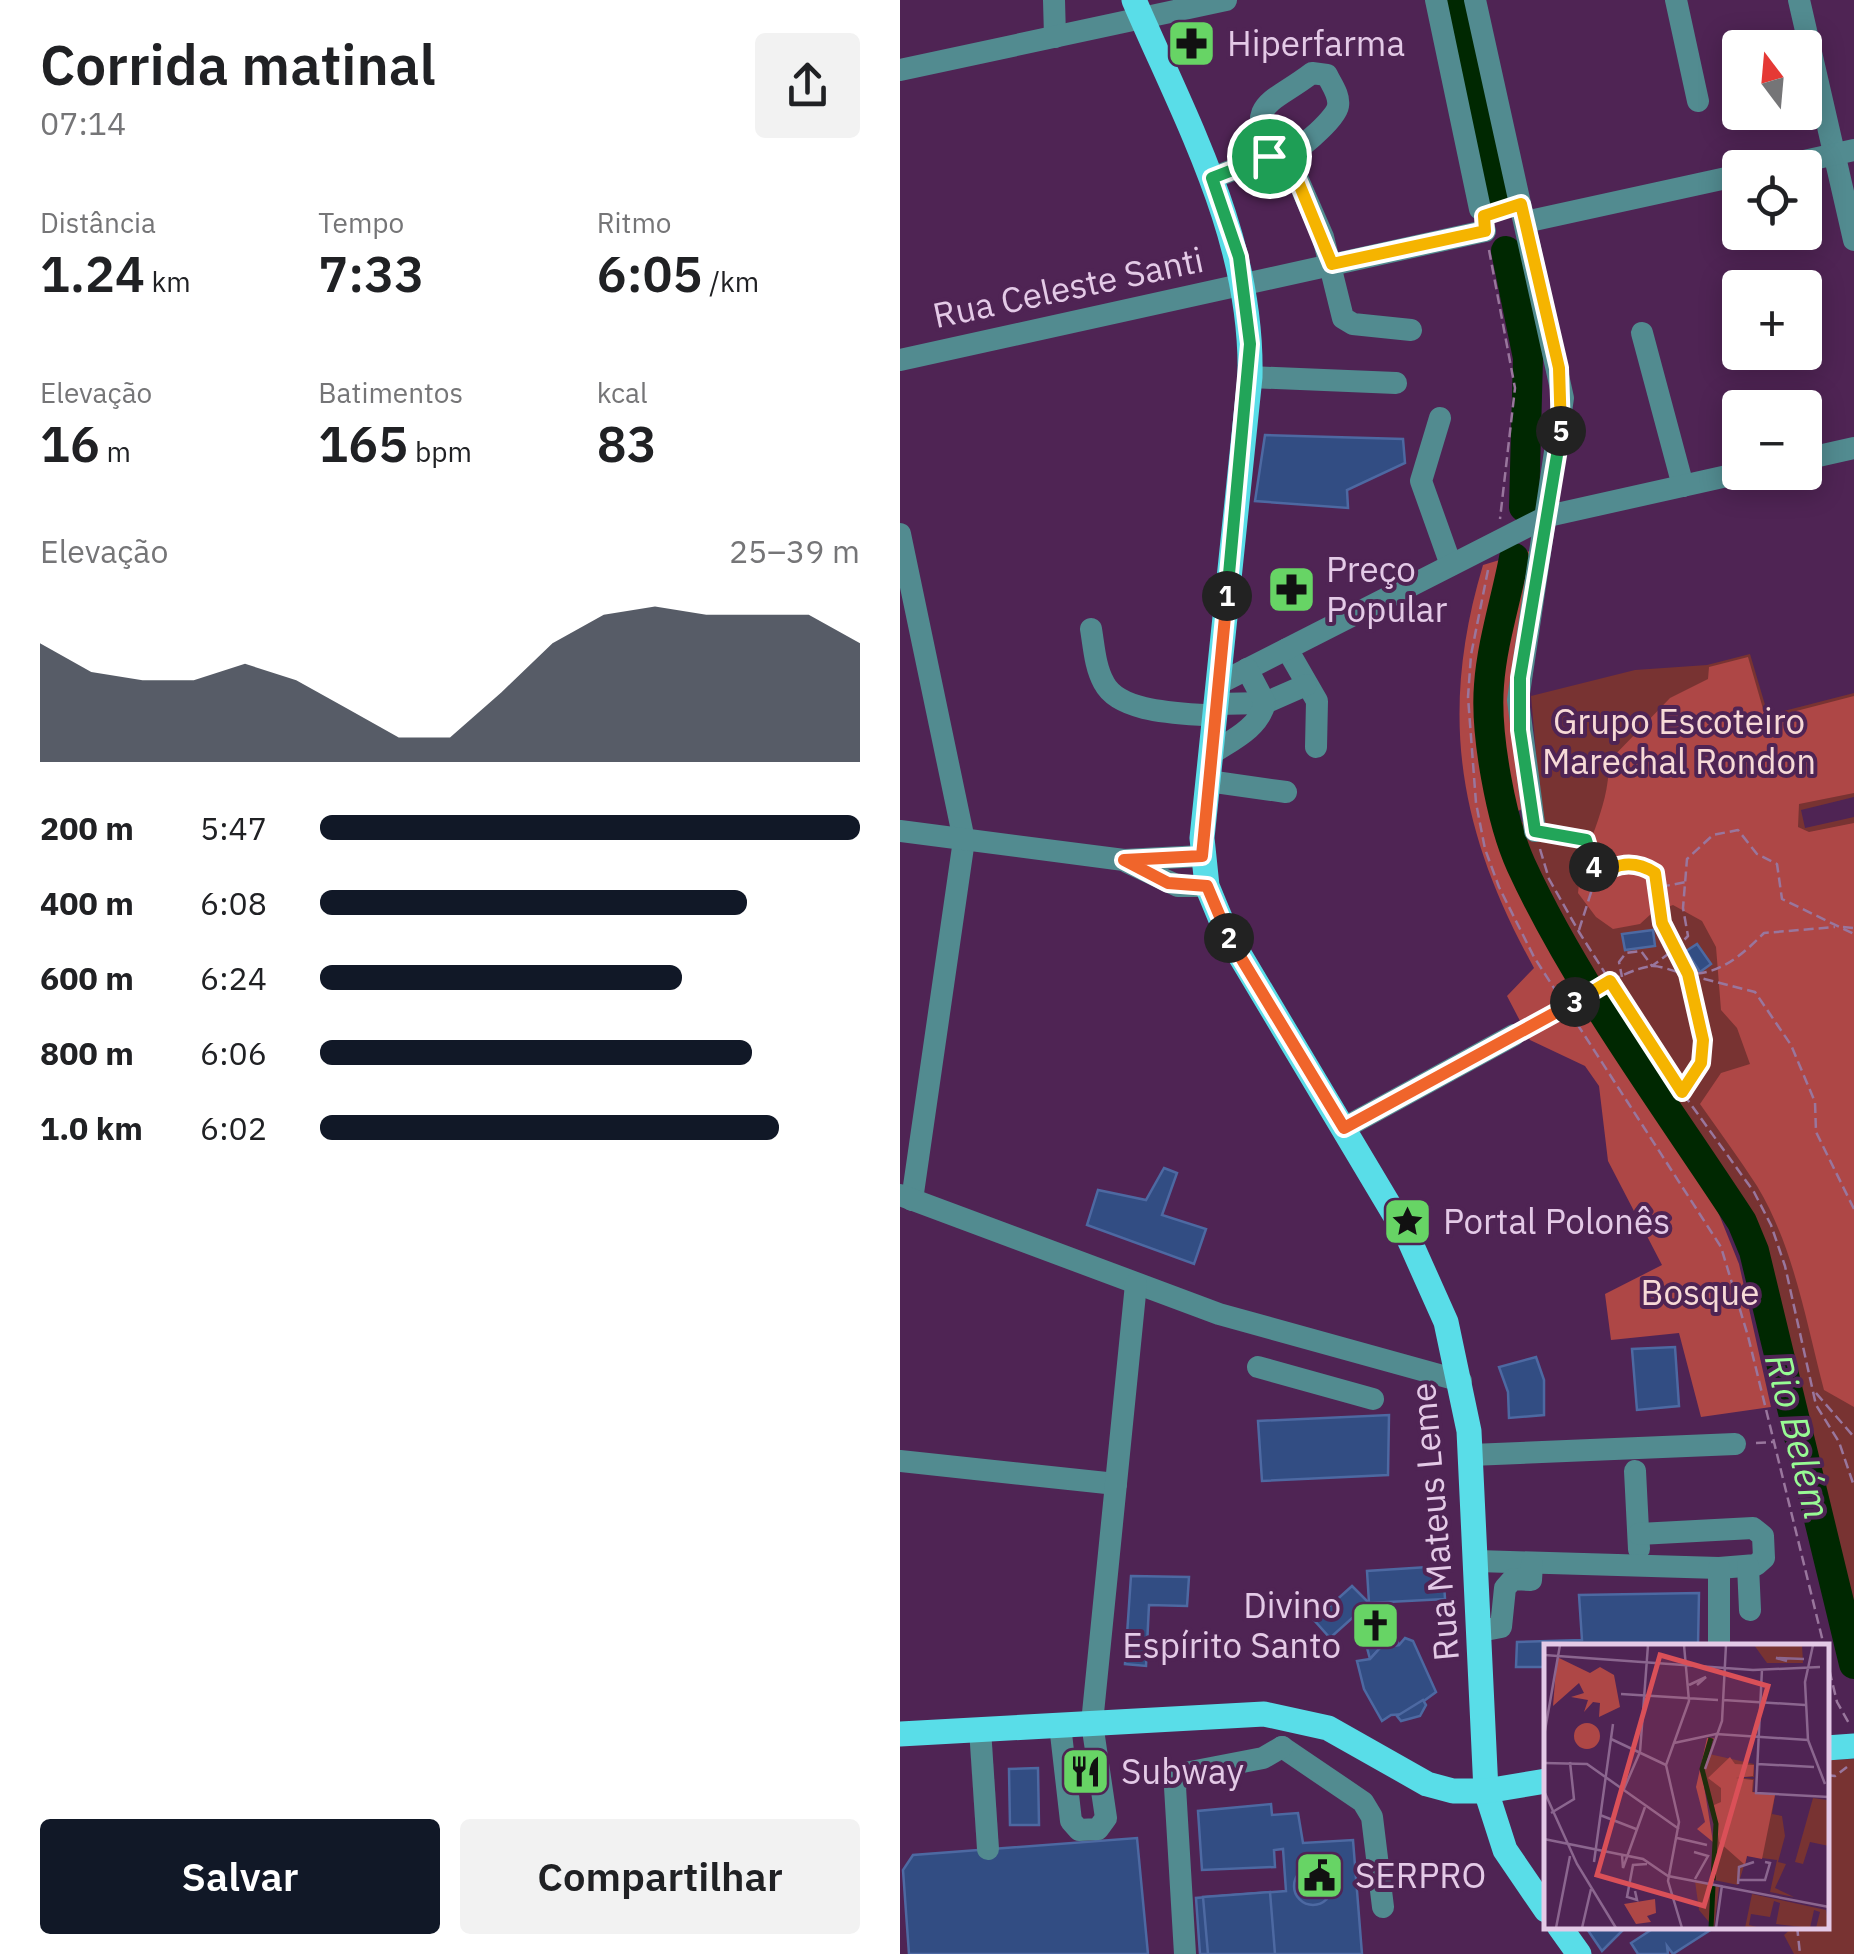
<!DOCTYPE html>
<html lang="pt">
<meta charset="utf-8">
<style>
:root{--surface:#fff;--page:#f2f2f2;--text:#202124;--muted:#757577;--accent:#111827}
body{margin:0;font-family:"IBM Plex Sans",sans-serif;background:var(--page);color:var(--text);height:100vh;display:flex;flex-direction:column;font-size:38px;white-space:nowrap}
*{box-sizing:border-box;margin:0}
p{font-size:32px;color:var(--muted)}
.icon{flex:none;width:55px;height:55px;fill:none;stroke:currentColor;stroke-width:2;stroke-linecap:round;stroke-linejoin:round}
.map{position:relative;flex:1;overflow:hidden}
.side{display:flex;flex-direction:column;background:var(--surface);width:900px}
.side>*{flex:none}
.needle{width:65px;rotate:344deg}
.buttons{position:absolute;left:822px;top:30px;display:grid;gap:20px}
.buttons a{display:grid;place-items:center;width:100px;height:100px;border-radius:10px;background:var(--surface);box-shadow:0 5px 25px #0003;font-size:50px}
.pin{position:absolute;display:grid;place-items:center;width:85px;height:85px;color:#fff;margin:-42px;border:5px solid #fff;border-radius:50%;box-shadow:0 2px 10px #0007}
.km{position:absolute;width:50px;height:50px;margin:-25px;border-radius:50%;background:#222;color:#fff;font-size:28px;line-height:50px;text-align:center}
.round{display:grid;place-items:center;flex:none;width:105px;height:105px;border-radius:10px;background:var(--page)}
.head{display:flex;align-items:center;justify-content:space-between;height:170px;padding:0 40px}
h1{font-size:55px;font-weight:600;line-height:75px}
.metrics{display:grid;grid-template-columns:repeat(3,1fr);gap:15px;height:170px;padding:10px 40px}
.metrics div{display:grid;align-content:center}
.metrics b{font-size:50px;font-weight:600}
.metrics small{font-size:28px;font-weight:400}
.metrics p{font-size:28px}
.chart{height:280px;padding:20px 40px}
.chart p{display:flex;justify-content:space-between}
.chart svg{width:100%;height:180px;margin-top:10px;fill:var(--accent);opacity:.7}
.primary-button{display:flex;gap:20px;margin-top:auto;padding:20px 40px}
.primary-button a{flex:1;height:115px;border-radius:10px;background:var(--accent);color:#fff;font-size:40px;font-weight:600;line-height:115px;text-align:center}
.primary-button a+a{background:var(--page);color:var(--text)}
ul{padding:0 40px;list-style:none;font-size:32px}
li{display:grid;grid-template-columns:160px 120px 1fr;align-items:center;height:75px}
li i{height:25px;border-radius:12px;background:var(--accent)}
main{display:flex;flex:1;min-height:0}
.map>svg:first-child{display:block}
.green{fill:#783332}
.forest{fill:#ae4746}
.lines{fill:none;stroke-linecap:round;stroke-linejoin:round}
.river{stroke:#002801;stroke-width:30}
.building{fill:#324d83;stroke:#4d69a2;stroke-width:2.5}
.path{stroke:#99769d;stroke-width:2.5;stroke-dasharray:10 5;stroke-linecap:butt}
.minor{stroke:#528b90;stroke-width:22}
.major{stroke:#59dde8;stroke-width:25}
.split-1-casing{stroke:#fff;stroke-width:20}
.split-2-casing{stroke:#fff;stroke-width:20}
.split-3-casing{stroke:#fff;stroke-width:20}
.split-4-casing{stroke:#fff;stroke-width:20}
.split-5-casing{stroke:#fff;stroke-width:20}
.split-6-casing{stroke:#fff;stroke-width:20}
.split-1{stroke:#22a559;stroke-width:12}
.split-2{stroke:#f0652b;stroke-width:12}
.split-3{stroke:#f0652b;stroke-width:12}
.split-4{stroke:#f5b400;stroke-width:12}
.split-5{stroke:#22a559;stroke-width:12}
.split-6{stroke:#f5b400;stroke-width:12}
.labels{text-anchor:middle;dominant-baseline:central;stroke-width:8;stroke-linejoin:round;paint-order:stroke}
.poi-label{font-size:35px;fill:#e4cae7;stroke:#4f2454;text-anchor:start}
.street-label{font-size:35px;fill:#e4cae7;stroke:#4f2454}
.park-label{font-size:35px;fill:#f7dad7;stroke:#4f2454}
.water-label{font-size:38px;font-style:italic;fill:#98fa94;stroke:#4f2454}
.inset-river{fill:none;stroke:#002801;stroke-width:5}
.inset-road{fill:none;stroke:#8b668f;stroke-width:2.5}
.view{fill:#da5058;fill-opacity:0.15;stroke:#da5058;stroke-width:5}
.inset-edge{fill:none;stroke:#e4cae7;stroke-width:5}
</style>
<main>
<section class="side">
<div class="head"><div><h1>Corrida matinal</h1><p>07:14</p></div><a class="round"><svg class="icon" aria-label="share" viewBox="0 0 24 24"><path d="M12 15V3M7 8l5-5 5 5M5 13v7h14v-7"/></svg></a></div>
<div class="metrics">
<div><p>Distância</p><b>1.24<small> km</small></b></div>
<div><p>Tempo</p><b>7:33</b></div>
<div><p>Ritmo</p><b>6:05<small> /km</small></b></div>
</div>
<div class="metrics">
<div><p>Elevação</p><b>16<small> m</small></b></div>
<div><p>Batimentos</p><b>165<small> bpm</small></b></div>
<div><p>kcal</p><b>83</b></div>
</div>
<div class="chart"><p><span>Elevação</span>25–39 m</p>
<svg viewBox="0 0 160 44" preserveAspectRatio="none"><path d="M0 44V15L10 22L20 24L30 24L40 20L50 24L60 31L70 38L80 38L90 27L100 15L110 8L120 6L130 8L140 8L150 8L160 15V44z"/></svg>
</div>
<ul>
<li><b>200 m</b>5:47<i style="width:100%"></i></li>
<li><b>400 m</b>6:08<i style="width:79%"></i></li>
<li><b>600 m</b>6:24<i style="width:67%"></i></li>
<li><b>800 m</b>6:06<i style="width:80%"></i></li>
<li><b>1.0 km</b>6:02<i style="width:85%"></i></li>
</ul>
<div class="primary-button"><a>Salvar</a><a>Compartilhar</a></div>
</section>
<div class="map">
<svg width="954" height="1954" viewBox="0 0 954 1954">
<rect width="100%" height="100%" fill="#4f2454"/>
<g class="green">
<polygon points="850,654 868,715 954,693 954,797 901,810 905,828 954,817 954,1636 865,1257 847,1218 651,905 627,854 618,822 642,821 631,696 735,670 807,665"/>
<polygon points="954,1759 954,1954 894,1954 884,1935 893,1927 926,1926 927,1760"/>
</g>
<g class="forest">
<path d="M633 550 624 808 600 820 613 861 650 935 810 1192 839 1264 871 1407 801 1417 779 1333 711 1340 705 1294 762 1265 708 1161 699 1086 685 1066 630 1040 607 996 634 968C559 832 538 716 583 565Z"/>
<path d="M848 657 866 719 954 696V793L899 804 898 827 909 832 954 823V1407L924 1390C906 1322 894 1247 857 1186 839 1158 819 1131 800 1104L821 1073 850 1064 837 1028 821 1010 816 947 802 921 773 905 752 913 740 924 713 929 696 917 678 893C683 842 709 814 709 761L770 698 808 679 809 667Z"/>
</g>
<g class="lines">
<g class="river">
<polyline points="553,0 595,200"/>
<polyline points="606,251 628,358 624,507"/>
<path d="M614 558C606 600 592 643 589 685 585 734 601 821 621 865 676 985 769 1110 842 1222L854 1251 954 1664"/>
</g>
</g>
<g class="building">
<polygon points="365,435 503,439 505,463 447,490 448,508 355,501"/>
<polygon points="753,930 755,946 725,950 722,934"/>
<polygon points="797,944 811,964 800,972 786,951"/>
<polygon points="264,1168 277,1173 262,1215 306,1229 294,1264 187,1225 198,1190 246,1200"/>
<polygon points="775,1347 779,1406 737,1410 732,1349"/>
<polygon points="636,1357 644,1380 644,1415 609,1418 608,1392 599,1367"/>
<polygon points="489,1415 488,1475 362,1481 358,1421"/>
<polygon points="543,1566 545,1599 469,1603 467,1571"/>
<polygon points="231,1576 289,1577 287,1606 249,1605 246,1666 225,1664"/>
<polygon points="452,1586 469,1603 430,1638 414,1620"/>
<polygon points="799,1593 798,1646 646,1646 646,1667 616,1667 617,1642 682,1640 679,1595"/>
<polygon points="477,1613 488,1617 499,1645 480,1648 470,1659 460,1622"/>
<polygon points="505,1638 513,1641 536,1692 506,1714 491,1715 482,1721 464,1689 457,1661 470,1659 480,1648 499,1645"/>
<polygon points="523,1700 526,1705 520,1716 501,1721 497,1716"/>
<polygon points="195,1754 198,1786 178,1788 175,1756"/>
<polygon points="138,1768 139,1825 110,1825 109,1769"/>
<polygon points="371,1804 372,1815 398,1813 403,1843 453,1840 462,1954 300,1954 296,1898 386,1891 383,1849 374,1850 375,1867 302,1870 298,1811"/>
<polygon points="237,1838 248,1954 9,1954 3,1870 13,1855"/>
<circle cx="413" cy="1886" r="19"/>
<polygon points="370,1892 375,1954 308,1954 303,1897"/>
<polygon points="685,1926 727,1926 702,1951"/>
<polygon points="757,1926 814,1926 815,1927 773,1954 767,1946 768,1954 738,1954 731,1943"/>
</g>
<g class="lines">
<g class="path">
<polyline points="589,250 615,388 600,519"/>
<polyline points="588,570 571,655 568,697 576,803 585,849 599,887 634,957 821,1247 848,1336 924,1646"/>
<path d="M654 832 686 840 695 879C713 862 735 860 755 873L762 923 776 948 752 966 741 951 726 953 719 962 722 977"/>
<polyline points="640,849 649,879 679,932 769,1074 854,1192 871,1225 885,1266 916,1405 939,1442 954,1486"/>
<polyline points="760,887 786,882"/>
<polyline points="943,927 954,928"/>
<polyline points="679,930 695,880"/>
<polyline points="789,975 855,992 891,1045 915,1102 916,1132 954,1209"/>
<path d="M632 1025C661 1010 723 968 753 966 762 966 774 972 783 973 817 978 842 955 864 933L935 927"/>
<path d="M783 1091C789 1083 797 1073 801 1064 811 1036 787 974 776 948L788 936 783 908 787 859 813 835 838 830 857 854 877 864 882 899 954 934"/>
<polyline points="916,1393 954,1437"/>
<polyline points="856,1443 873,1442"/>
<polyline points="926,1656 937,1702 950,1725"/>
<polyline points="926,1775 935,1776 947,1767"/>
<polyline points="897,1926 900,1954"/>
</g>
<g class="minor">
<polyline points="154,0 155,37"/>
<polyline points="536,0 580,209"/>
<polyline points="575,0 663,398 618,700 635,831"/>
<polyline points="776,0 798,101"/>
<polyline points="899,0 954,240"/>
<polyline points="0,70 326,0"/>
<polyline points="388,157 423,237 443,318 453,324 511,330"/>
<polyline points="872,168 954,150"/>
<path d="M312 178 369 156 378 161C392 156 436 120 438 106 440 95 431 84 427 75L412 73C370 105 347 101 369 156"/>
<polyline points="625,222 840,175"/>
<polyline points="742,333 783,486"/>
<polyline points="0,360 585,231"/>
<polyline points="350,377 496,383"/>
<polyline points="540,418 521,481 551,565"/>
<polyline points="905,459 954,448"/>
<polyline points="0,534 64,840 12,1200"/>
<path d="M191 629C194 647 195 667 204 683 220 714 284 713 315 716"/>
<polyline points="387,649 417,701 416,747"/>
<polyline points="318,684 648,516 845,472"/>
<polyline points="316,704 365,703 406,685"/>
<path d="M311 754C332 740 358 729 365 703L347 669"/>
<polyline points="308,781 386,792"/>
<polyline points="0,831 224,860 302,856"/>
<polyline points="227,862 278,886 307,886"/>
<polyline points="444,1128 614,1035"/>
<polyline points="0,1195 319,1314 561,1381"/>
<polyline points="358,1367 473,1399"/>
<polyline points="571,1455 835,1444"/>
<polyline points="0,1461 216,1484"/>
<polyline points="735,1471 739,1549"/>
<polyline points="577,1561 819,1568 856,1565 864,1558 863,1536 853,1528 739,1534"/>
<polyline points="848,1566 850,1610"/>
<polyline points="580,1631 601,1627 605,1588 613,1579 631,1580 632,1564"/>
<polyline points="819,1646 819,1568"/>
<polyline points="160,1725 171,1821 179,1830 198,1829 206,1818 192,1723 236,1284"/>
<polyline points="80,1729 88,1849"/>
<polyline points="382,1747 463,1802 472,1817 483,1907"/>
<polyline points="285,1954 275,1787 280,1774 363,1758 382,1747"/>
</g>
<g class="major">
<path d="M234 0C287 123 353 240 350 377L302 838 307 886 326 932 508 1237 546 1322 569 1431 586 1791 605 1850 646 1910"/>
<polyline points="0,1734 364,1714 428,1728 527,1784 553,1791 586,1791 646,1781"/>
<polyline points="926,1748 954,1746"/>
<polyline points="659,1926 679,1954"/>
</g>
</g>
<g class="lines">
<defs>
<polyline id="split-1" points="327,596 350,344 339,257 312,178 369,156"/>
<polyline id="split-2" points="327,596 302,856 224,860 268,883 307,886 329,938"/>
<polyline id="split-3" points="329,938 444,1128 675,1002"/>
<path id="split-4" d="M675 1002 710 981 782 1092 801 1063 803 1040 788 974 762 923 755 873C735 860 714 862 696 879L694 867"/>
<polyline id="split-5" points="661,431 620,678 620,730 635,831 686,840 694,867"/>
<polyline id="split-6" points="369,156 378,160 388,157 432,264 585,231 584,216 621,204 659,368 661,431"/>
</defs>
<use href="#split-1" class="split-1-casing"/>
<use href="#split-2" class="split-2-casing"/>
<use href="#split-3" class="split-3-casing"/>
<use href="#split-4" class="split-4-casing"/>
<use href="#split-5" class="split-5-casing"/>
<use href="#split-6" class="split-6-casing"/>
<use href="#split-1" class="split-1"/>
<use href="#split-2" class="split-2"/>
<use href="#split-3" class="split-3"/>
<use href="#split-4" class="split-4"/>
<use href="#split-5" class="split-5"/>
<use href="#split-6" class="split-6"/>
</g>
<defs>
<symbol id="pharmacy-square" viewBox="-11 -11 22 22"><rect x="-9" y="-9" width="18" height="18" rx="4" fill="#67d465" stroke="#4f2454"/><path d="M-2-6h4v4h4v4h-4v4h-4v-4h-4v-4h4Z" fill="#111"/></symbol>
<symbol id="sight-square" viewBox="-11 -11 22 22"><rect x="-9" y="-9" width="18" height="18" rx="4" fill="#67d465" stroke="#4f2454"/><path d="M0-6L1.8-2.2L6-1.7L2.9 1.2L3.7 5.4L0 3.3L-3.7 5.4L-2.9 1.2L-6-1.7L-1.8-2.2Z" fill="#111"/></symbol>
<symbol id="church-square" viewBox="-11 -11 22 22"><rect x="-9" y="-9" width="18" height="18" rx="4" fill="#67d465" stroke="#4f2454"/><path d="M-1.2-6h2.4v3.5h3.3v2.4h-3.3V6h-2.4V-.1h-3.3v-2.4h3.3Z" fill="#111"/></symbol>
<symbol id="restaurant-square" viewBox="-11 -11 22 22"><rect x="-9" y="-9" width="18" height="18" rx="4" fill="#67d465" stroke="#4f2454"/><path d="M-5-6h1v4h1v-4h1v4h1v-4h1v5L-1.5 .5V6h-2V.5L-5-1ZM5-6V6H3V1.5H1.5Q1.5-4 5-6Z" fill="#111"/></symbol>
<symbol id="civic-square" viewBox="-11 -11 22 22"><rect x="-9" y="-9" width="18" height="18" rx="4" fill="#67d465" stroke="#4f2454"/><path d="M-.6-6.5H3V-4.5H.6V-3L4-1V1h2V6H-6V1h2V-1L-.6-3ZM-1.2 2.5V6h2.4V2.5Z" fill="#111"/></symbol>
</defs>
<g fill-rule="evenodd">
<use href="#pharmacy-square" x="264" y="16" width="55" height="55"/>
<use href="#pharmacy-square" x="364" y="562" width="55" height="55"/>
<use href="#sight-square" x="480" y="1194" width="55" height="55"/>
<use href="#church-square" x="448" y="1598" width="55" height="55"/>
<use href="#restaurant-square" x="158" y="1744" width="55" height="55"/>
<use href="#civic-square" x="392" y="1848" width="55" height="55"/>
</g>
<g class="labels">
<g class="poi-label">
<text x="327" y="43">Hiperfarma</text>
<text x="426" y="569">Preço<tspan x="426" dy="40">Popular</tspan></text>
<text x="543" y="1221">Portal Polonês</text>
<text x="441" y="1605" text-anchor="end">Divino<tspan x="441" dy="40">Espírito Santo</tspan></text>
<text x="221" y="1771">Subway</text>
<text x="455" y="1875">SERPRO</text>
</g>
<g class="street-label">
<text transform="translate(168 287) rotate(-12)">Rua Celeste Santi</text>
<text transform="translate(534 1522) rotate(-95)">Rua Mateus Leme</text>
</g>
<g class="park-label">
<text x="779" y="721">Grupo Escoteiro<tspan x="779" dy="40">Marechal Rondon</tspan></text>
<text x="800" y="1292">Bosque</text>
</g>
<g class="water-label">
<text transform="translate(899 1436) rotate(76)">Rio Belém</text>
</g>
</g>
<g transform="translate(644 1644)">
<rect width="285" height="285" fill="#4f2454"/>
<path d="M210 1H258L259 19H223ZM165 110 210 120V133H191L210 135 209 148 231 151 228 170 238 172 241 192 234 218 242 220 231 244 250 253 226 248 233 216 203 212 194 241 170 236 173 181 159 124ZM269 154 283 156 285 202 266 198 259 220 251 218ZM151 237 175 243 170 284 155 266ZM208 250 282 266 285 284H272L276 268 270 266 266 284 232 280 236 259 230 257 226 273 207 270 205 281 217 284H201Z" fill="#783332"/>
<path d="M13 13 46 29 56 23 70 31 76 63 55 73 56 59 49 58 40 68 44 56 27 53 40 49 35 39 9 62ZM30 92a13 13 0 1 1 26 0a13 13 0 1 1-26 0ZM163 94H170L157 123 169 198 153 185 161 178 152 143ZM186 113 191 120 210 121 209 132 192 134 209 136 208 148 231 151 218 215 203 212 201 221 175 198 170 161 177 158V144L164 134ZM111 255 112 269 103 272 107 278 92 280 80 260Z" fill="#ae4746"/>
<path class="inset-river" d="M167 94 158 125 172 180 169 236M167 284 169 242"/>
<path class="inset-road" d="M269 1 261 38 264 96 281 140M0 11 209 26 276 23M243 17 232 14 260 15M218 25 212 149 285 153M145 41 162 33 153 41M77 50 174 56M179 56 261 61M0 92 16 1M67 95 122 121M130 99 172 90 264 96M0 119 43 120 135 185M213 120 270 123M285 120V154M161 125 178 77 182 1M0 147 33 220 72 284M79 147 96 108 104 1M7 169 30 155 26 118M56 171 92 185M133 194 163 201M0 195 99 215 124 232 285 263M150 208 164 212 151 235M78 211 79 224 101 163M50 218 69 80M195 236H221L226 219 221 218M194 240 195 223 210 218M91 247 93 256 83 253 89 221 103 220M12 284 26 212M38 284 47 245M138 284 124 237 135 178 122 121 145 57 140 1M172 284 178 241"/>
<path class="view" d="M116 11 224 42 160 262 53 231Z"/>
<rect width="285" height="285" class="inset-edge"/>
</g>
</svg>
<div class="buttons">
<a><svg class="needle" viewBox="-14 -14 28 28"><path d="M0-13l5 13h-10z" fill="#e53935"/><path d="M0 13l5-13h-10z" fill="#757577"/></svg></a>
<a><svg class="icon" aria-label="locate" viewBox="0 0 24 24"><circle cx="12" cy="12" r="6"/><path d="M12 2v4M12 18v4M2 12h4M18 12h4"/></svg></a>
<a>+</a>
<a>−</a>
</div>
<div class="pin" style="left:369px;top:156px;background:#1e9e55"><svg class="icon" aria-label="arrive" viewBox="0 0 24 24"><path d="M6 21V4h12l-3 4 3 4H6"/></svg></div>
<b class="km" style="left:327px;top:596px">1</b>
<b class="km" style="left:329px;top:938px">2</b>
<b class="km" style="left:675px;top:1002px">3</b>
<b class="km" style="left:694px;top:867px">4</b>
<b class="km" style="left:661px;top:431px">5</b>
</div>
</main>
